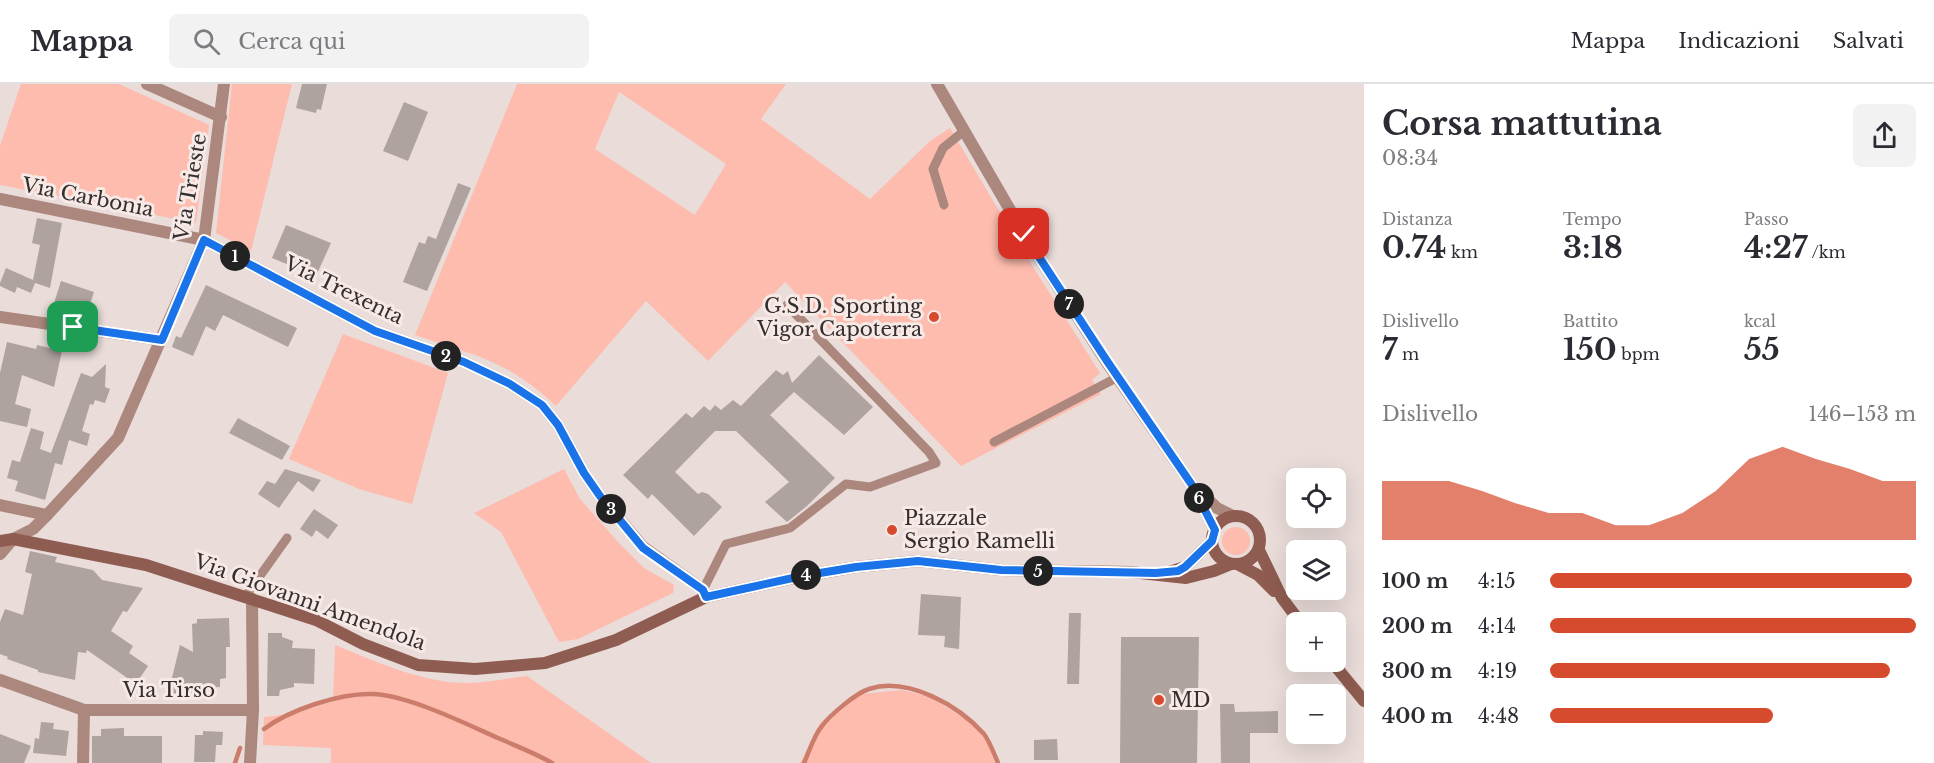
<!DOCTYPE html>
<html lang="it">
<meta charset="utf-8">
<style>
:root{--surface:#fff;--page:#f2f2f3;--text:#2b2b33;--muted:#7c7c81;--line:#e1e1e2;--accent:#d64b2e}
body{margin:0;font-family:"Libre Baskerville",serif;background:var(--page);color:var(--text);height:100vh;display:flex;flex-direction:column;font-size:22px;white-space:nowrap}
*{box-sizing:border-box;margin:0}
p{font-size:20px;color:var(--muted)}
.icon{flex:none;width:33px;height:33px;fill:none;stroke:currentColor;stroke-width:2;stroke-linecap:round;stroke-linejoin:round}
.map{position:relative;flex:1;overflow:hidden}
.sheet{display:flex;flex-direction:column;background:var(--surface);width:570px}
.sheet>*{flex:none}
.fabs{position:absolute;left:1286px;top:384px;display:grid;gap:12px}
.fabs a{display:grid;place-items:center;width:60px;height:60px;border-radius:9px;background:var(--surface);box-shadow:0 6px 24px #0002;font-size:30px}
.pin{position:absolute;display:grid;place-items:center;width:51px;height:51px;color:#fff;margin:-26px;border-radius:12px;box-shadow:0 3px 9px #0006}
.km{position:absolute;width:30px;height:30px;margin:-15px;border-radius:50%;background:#222;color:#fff;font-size:16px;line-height:30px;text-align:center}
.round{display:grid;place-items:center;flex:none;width:63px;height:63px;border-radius:9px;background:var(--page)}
.summary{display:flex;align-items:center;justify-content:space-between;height:102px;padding:0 18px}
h1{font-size:33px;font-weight:800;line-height:45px}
.stats{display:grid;grid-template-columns:repeat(3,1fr);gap:9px;height:102px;padding:6px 18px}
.stats div{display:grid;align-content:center}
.stats b{font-size:30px;font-weight:800}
.stats small{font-size:16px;font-weight:400}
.stats p{font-size:16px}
.chart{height:168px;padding:12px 18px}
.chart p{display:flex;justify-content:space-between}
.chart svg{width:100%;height:108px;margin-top:6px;fill:var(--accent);opacity:.7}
ul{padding:0 18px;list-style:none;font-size:20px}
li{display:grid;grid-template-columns:96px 72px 1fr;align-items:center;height:45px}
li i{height:15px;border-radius:8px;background:var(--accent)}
header{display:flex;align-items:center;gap:36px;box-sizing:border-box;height:84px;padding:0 30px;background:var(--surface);border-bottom:2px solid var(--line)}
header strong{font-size:28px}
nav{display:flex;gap:33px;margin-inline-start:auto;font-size:21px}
.search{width:420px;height:54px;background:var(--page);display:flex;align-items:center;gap:15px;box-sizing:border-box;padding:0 21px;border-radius:9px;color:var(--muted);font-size:22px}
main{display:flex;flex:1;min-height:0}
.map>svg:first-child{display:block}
.green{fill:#fdbcae;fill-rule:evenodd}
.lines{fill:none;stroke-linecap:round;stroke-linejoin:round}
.stream{stroke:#cb7c6a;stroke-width:4.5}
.building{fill:#afa3a0}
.lane{stroke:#ab877e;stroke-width:9}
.street{stroke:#ab877e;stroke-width:12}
.secondary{stroke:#8f5c51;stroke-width:12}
.route-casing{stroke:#fff;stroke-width:12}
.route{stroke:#1a73e8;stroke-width:8}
.poi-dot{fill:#d64b2e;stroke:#f6e9e6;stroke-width:2}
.labels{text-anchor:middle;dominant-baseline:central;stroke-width:6;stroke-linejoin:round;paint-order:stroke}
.street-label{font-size:20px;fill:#342f2e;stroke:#f6e9e6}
.poi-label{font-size:20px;fill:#342f2e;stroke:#f6e9e6;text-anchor:start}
</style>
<header>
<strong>Mappa</strong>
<div class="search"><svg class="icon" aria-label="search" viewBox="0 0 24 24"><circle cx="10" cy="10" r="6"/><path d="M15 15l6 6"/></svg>Cerca qui</div>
<nav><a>Mappa</a><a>Indicazioni</a><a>Salvati</a></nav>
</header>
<main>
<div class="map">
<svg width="1364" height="679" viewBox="0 0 1364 679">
<rect width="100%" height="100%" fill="#e9dcd9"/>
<g class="green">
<polygon points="21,0 119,0 209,41 196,139 0,101 0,62"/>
<polygon points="232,0 292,0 251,167 216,149"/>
<path d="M517 0H786L761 35 870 115 930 57 950 44 1020 162 1100 289 1092 296 1101 310 961 382 785 198 708 277 646 217 556 322C509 277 474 271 415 251ZM619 8 726 80 695 131 595 65Z"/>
<polygon points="343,250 448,289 412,420 359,405 289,375"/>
<polygon points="564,385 580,415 619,459 644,484 674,501 673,509 578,555 559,558 501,448 474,429"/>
<circle cx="1236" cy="457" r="14"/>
<path d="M335 561C376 578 428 601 472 599 490 598 509 594 527 592L651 679H331V664L263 661 264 633 294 630 333 617Z"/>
<polygon points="901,606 928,612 971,638 987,658 995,679 800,679 820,639 861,610"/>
</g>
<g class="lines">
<g class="stream">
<path d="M264 645C289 626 340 609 372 610 408 611 464 639 498 654 516 662 535 669 552 679"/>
<polyline points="235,679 240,664"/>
<path d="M804 679C809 668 814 651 822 642 830 631 856 609 869 605 908 592 959 622 984 650 990 658 994 670 998 679"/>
</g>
</g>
<g class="building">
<polygon points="302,0 327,0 321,26 317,25 316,29 296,24"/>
<polygon points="404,18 428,28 408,77 383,67"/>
<polygon points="458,99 471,104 427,207 403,198 419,158 425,160 428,152 436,155"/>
<polygon points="37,134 62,139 50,204 35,199 31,209 17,203 15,209 0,202 0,199 6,184 33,196 40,161 32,159"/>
<polygon points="286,141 331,159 316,192 272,174"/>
<polygon points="61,197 94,208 87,229 66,222 64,226 53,222"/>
<polygon points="206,201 297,244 288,263 223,231 215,247 206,242 193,272 172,263 176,252 181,254"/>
<polygon points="7,258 36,265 37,261 62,267 54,303 22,291 15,320 31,325 27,343 0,337 0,289"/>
<polygon points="819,271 873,323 844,351 794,308 770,331 835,394 807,422 787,438 765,418 789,398 736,347 715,347 675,388 698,410 702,408 708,410 722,423 694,452 652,410 648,415 623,391 686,329 692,334 704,322 710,327 715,321 721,326 733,316 741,322 776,286 783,291 788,287 792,299"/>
<polygon points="106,280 105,303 110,305 105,319 95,316 93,321 90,320 82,347 90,350 87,362 69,356 62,381 55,379 45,416 15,407 18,397 7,394 12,376 20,378 31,344 44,348 40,365 51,369 81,289 92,293"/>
<polygon points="238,334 290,362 282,376 229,349"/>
<polygon points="285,385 321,396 313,408 298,397 279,424 258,410 267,397 275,400"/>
<polygon points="314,425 338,441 328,455 316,446 312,453 300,445"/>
<polygon points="30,467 57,473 55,478 93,486 102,496 143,504 127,528 123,527 111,547 133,562 129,569 148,582 136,600 87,566 86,569 78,568 75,596 38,588 38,586 7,575 8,573 0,570 0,538 5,525 23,531 32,490 25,488"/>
<polygon points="921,510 961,513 959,565 944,563 945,552 918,551"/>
<polygon points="1069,529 1081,529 1079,600 1067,600"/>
<polygon points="229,534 230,563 226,563 226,594 220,595 220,603 202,604 202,615 167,614 180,561 193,568 192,540 197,539 197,535"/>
<polygon points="268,549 282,549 282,553 293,557 292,564 315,565 314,600 294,599 294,603 280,606 279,612 267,612"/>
<polygon points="1121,553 1199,553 1197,679 1120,679"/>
<polygon points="1220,620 1234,620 1235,628 1278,627 1278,649 1250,649 1250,679 1221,679"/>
<polygon points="41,638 54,639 53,645 69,647 66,672 33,669 35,654 39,655"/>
<polygon points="124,644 124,652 162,652 162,679 92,679 92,652 101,652 101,645"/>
<polygon points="203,647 223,648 222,661 216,661 215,678 194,678 195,651 203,651"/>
<polygon points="0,650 31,662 24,679 0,679"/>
<polygon points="1057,655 1058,676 1034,676 1034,656"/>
</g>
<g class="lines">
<g class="lane">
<polyline points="944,121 933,85 943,64 964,47"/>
<polyline points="994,358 1118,293"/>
<polyline points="703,506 726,460 790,444 846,400 870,403 936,379 929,368 787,221"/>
<polyline points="245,513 287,454"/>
</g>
<g class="street">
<polyline points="147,0 221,33"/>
<polyline points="937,0 1024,150 1106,277 1192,401 1215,446"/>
<polyline points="0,115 204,156 375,247 464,278 510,300 542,321 558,341 584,389 600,412 643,463 703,506 706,513"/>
<polyline points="0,233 162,256"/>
<polyline points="1198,406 1217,424 1233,432"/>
<polyline points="0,421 47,431"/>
<polyline points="0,470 13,455 33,445 47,431 118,354 204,156 224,0"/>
<polyline points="0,596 84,626 253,626"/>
<polyline points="83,679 84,626"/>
<polyline points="250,679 253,626 252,515"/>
</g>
<g class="secondary">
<circle cx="1236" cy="456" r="24"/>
<polyline points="0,457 13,455 146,481 316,536 363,560 418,581 475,585 545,579 616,556 706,513 803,492 856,483 918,477 1001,486 1131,488 1186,494 1214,487 1231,480"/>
<polyline points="1259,466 1282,514 1300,538"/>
<polyline points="1239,481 1258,491 1274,507"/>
<polyline points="1169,488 1185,483 1212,457"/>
<polyline points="1332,578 1364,617"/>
</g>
</g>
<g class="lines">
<defs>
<polyline id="route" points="73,243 162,256 204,156 375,247 464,278 510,300 542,321 558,341 584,389 600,412 643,464 703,506 706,513 802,492 856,483 918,477 1001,486 1156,489 1178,487 1185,483 1212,457 1215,446 1192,401 1107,277 1024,150"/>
</defs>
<use href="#route" class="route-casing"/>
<use href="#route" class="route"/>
</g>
<g class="poi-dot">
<circle cx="934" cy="233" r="6"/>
<circle cx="892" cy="446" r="6"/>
<circle cx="1159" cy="616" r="6"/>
</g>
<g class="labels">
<g class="street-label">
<text transform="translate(190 103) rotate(-80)">Via Trieste</text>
<text transform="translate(88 113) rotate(11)">Via Carbonia</text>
<text transform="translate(344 206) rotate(26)">Via Trexenta</text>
<text transform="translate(310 518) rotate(20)">Via Giovanni Amendola</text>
<text x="169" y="606">Via Tirso</text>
</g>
<g class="poi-label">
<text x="922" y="222" text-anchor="end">G.S.D. Sporting<tspan x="922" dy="23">Vigor Capoterra</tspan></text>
<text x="904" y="434">Piazzale<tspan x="904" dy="23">Sergio Ramelli</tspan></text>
<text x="1171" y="616">MD</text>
</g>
</g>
</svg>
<div class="fabs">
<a><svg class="icon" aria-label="locate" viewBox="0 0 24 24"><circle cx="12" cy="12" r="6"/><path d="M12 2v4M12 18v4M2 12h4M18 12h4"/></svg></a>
<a><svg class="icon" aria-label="layers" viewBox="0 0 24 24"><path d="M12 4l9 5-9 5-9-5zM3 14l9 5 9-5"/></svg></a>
<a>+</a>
<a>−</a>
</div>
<div class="pin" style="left:73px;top:243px;background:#1e9e55"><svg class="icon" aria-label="arrive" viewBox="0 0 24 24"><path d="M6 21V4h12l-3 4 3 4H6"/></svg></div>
<div class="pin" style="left:1024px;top:150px;background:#d93025"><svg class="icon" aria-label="check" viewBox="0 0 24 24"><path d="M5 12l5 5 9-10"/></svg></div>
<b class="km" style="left:235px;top:172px">1</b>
<b class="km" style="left:446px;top:272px">2</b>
<b class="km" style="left:611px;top:425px">3</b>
<b class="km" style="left:806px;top:491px">4</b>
<b class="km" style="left:1038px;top:487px">5</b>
<b class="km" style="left:1199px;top:414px">6</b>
<b class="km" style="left:1069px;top:220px">7</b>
</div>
<section class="sheet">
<div class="summary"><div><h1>Corsa mattutina</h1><p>08:34</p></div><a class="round"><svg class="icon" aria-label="share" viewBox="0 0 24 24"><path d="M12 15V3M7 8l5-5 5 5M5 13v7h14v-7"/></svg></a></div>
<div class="stats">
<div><p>Distanza</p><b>0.74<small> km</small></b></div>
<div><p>Tempo</p><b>3:18</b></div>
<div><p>Passo</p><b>4:27<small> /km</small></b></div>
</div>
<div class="stats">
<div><p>Dislivello</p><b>7<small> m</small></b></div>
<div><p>Battito</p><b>150<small> bpm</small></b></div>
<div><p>kcal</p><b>55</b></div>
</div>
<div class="chart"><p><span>Dislivello</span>146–153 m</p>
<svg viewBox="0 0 160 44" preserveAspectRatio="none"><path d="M0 44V20L10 20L20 20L30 24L40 29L50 33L60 33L70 38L80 38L90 33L100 24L110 11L120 6L130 11L140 15L150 20L160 20V44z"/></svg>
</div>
<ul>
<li><b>100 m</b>4:15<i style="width:99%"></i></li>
<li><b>200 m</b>4:14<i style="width:100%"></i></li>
<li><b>300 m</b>4:19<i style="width:93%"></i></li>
<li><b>400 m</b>4:48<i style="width:61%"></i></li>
</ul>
</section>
</main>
